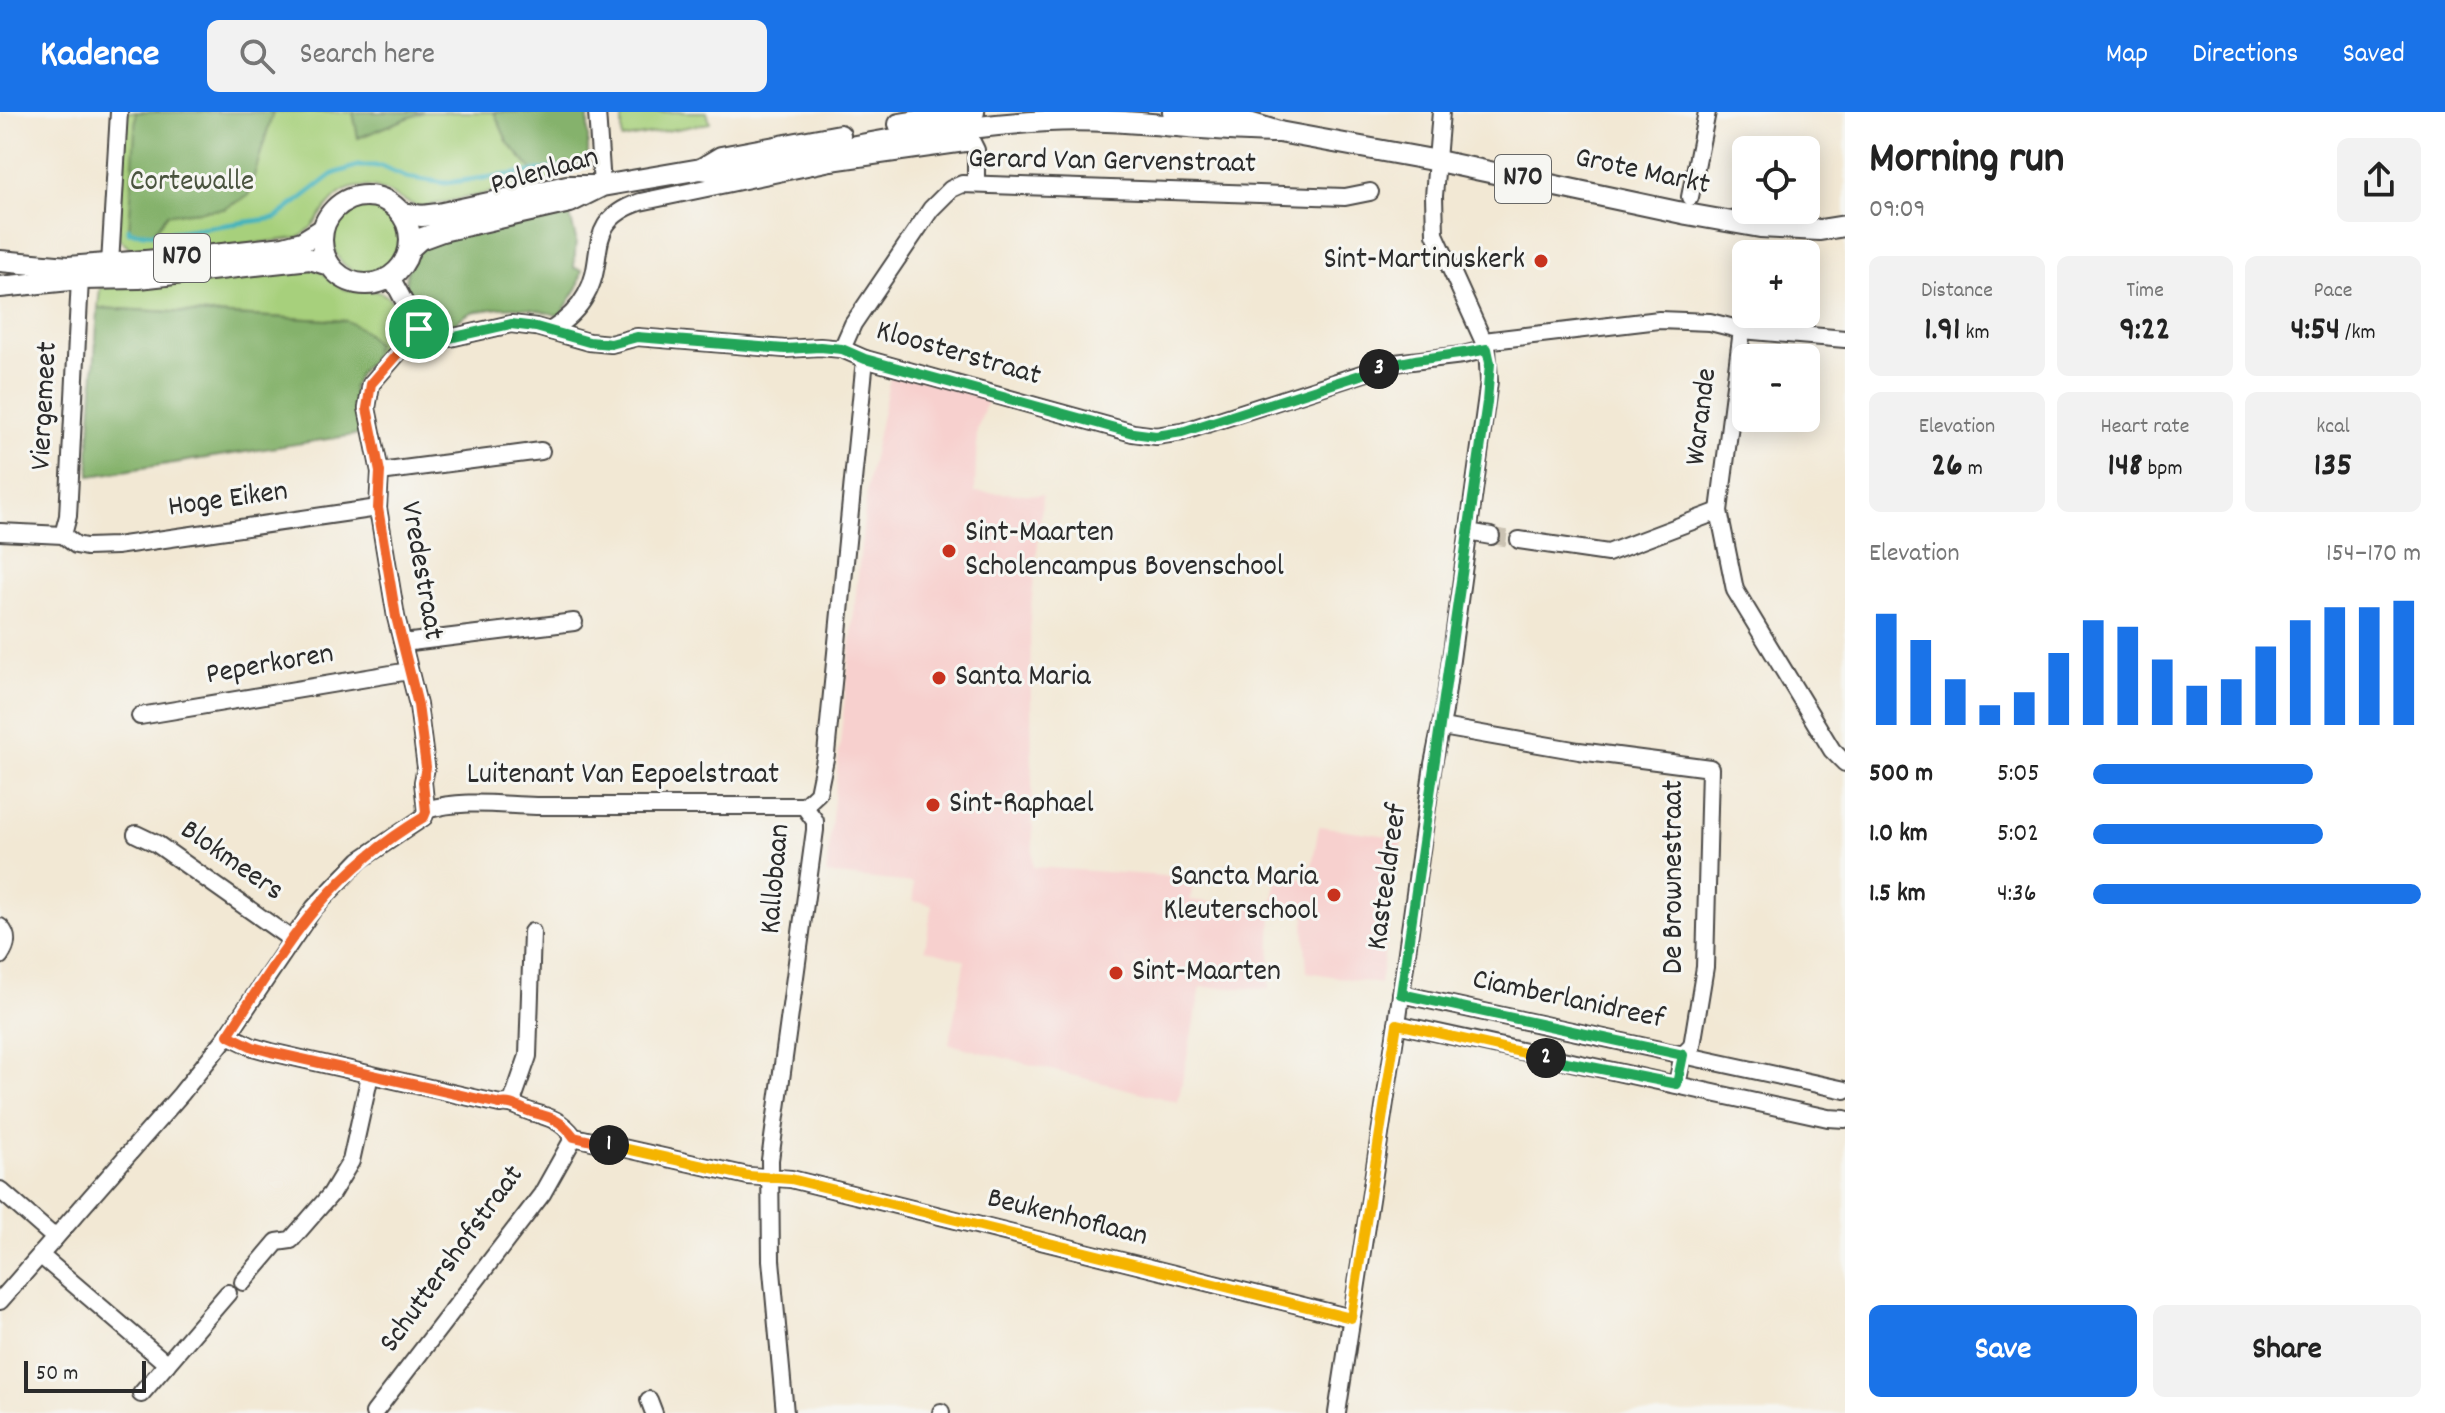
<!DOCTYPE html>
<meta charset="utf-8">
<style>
:root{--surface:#fff;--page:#f2f2f2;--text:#222;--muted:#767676;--accent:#1a73e8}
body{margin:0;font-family:Dekko,sans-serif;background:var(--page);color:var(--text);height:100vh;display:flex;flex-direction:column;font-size:30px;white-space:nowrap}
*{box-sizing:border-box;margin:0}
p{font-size:26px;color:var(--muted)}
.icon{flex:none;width:44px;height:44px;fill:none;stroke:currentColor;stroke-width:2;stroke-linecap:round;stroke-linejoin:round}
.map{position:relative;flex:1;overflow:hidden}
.panel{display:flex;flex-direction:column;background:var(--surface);width:600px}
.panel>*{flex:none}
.buttons{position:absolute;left:1732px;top:24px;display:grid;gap:16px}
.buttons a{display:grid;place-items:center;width:88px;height:88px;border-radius:12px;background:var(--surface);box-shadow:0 4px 20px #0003;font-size:40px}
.scale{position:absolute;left:24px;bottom:20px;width:122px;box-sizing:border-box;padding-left:8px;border:4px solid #2b2b2b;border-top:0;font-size:22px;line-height:28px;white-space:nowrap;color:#2b2b2b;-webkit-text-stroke:6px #f6f6f2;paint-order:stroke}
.pin{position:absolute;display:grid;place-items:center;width:68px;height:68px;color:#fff;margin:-34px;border:4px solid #fff;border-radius:50%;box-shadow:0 2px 8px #0007}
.km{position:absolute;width:40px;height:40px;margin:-20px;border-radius:50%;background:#222;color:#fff;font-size:22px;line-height:40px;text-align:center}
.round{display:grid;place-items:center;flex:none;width:84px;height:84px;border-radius:12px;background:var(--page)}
.overview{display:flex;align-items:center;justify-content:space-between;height:136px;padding:0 24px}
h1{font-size:44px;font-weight:800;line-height:60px}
.figures{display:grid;grid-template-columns:repeat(3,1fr);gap:12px;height:136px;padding:8px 24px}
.figures div{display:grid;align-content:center;border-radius:12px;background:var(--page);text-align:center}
.figures b{font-size:34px;font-weight:800}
.figures small{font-size:22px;font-weight:400}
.figures p{font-size:22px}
.chart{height:224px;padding:16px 24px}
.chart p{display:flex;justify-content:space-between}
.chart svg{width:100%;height:144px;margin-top:8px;stroke:var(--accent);stroke-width:6}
.cta{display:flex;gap:16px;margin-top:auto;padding:16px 24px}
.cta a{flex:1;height:92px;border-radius:12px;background:var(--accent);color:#fff;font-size:32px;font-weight:800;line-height:92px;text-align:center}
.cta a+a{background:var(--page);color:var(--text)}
ul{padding:0 24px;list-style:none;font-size:26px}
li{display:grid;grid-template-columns:128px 96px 1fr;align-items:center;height:60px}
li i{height:20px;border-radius:10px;background:var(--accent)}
header{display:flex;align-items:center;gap:48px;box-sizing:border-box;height:112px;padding:0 40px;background:var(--accent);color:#fff}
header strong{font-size:38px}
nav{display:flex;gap:44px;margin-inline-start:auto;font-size:28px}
.search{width:560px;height:72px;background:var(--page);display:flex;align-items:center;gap:20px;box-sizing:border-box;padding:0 28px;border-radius:12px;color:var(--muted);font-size:30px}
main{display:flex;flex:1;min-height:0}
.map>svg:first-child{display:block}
.built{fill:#f7d0ce}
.green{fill:#a7d07c;stroke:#697e54;stroke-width:2}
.forest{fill:#85b26c;stroke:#586e4c;stroke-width:2}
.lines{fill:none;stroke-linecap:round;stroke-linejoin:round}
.stream{stroke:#43b3bc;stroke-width:5}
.minor-tunnel{stroke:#cac2b2;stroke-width:16;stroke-dasharray:16 8;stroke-linecap:butt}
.minor-casing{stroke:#494744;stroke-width:20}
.major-casing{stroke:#494744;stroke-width:24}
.minor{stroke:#fff;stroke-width:16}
.major{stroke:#fff;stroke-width:20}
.split-1-casing{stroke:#fff;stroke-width:16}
.split-2-casing{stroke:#fff;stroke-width:16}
.split-3-casing{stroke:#fff;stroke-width:16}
.split-4-casing{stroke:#fff;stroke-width:16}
.split-1{stroke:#f0652b;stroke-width:10}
.split-2{stroke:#f5b400;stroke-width:10}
.split-3{stroke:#22a559;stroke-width:10}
.split-4{stroke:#22a559;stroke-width:10}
.poi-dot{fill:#c8321e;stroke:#f6f6f2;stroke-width:3}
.labels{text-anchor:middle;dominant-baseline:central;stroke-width:6;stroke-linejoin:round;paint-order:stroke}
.shield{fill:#f6f6f2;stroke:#686867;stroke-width:2}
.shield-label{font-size:28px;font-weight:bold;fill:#2b2b2b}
.street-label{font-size:30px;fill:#2b2b2b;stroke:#f6f6f2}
.park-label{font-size:30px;fill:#4a543f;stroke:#f6f6f2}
.poi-label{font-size:30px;fill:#2b2b2b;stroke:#f6f6f2;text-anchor:start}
</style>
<header>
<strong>Kadence</strong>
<div class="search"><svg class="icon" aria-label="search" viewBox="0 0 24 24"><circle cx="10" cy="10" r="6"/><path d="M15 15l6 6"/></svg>Search here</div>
<nav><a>Map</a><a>Directions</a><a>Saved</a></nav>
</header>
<main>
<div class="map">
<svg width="1845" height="1301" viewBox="0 0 1845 1301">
<rect width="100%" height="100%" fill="#f6f6f2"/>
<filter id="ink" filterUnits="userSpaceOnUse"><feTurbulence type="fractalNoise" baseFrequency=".0125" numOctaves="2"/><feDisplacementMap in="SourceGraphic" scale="16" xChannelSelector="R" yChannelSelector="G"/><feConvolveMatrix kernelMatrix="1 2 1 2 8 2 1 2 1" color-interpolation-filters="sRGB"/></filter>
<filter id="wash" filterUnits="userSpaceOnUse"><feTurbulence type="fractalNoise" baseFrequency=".006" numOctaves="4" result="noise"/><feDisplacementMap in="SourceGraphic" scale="32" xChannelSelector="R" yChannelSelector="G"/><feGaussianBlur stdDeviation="1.8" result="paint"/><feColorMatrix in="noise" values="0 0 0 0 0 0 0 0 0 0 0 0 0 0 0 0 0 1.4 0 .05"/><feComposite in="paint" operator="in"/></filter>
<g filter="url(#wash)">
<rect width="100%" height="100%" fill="#f2e8d4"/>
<g class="built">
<polygon points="891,261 989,283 977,318 975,380 1043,383 1030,504 1033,755 1194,766 1190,788 1272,797 1269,877 1201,875 1178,990 949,932 965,848 925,837 932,793 913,789 913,771 826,762 868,369"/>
<polygon points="1319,714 1402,726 1380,872 1307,860 1304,812 1306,799 1272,795 1276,769 1291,771 1292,765 1304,767 1307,754 1312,754"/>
</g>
<g class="green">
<path d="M123 0H588V50L559 56 560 66 422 95C403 92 390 77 370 75 327 71 326 110 298 126L139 145 117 125Z"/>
<polygon points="622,0 707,0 710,11 622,27"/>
<circle cx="366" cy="128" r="33"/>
<path d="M306 153C312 156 318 158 323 161 331 167 335 173 344 177 354 180 365 177 375 179 395 183 401 202 400 219L371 249 376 232 347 209 98 196 100 176Z"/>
</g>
<g class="forest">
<polygon points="136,0 273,0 248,84 224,97 168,102 152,122 129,120"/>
<polygon points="353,0 423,0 358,26"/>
<polygon points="494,0 588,0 588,50 534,60 508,31"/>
<path d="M568 96 576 127 574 156 582 158 578 175 560 204C533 196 514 193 486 198 481 199 472 199 468 202 459 206 457 213 446 212 434 210 428 204 420 196 396 173 407 154 423 130Z"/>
<polygon points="98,196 347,209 363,218 376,232 371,249 359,261 353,276 361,322 90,364 89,338"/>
</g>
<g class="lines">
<polyline class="stream" points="129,117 129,120 159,122 276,106 333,62 357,54 381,54 406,65 445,71 568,55"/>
</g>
</g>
<g filter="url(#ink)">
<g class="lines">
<polyline class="minor-tunnel" points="1491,424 1519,428"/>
<defs>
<g id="minor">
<polyline points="597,0 602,74"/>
<polyline points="1690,85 1707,0"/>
<polyline points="110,152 119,0"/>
<polyline points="391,165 419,217 450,226 511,212 536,215 589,230 611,232 637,225 785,237 820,235 842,237 865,247 1133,321 1156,324 1182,320 1395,251 1463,243 1487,237"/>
<polyline points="419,217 371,272 367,296 380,360 378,396 396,505 418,593 426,655 423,670 426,698"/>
<polyline points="1742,218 1719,399 1735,478 1832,638 1845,651"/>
<path d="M550 219C564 210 578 198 586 183 608 145 582 110 640 90L831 50 972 30 976 38V72"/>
<polyline points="1484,229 1659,208 1710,210 1742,218 1845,227"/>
<polyline points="842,237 853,212 931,97 951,77 962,72 1345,85 1370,80"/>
<polyline points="380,360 541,339"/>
<polyline points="0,420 63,423 76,433 86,435 116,434 378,396"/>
<polyline points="1468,420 1491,424"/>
<polyline points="63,423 68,404 80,167"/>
<polyline points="1519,428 1608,441 1719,399"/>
<polyline points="403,531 574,510"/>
<polyline points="140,604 409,559"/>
<polyline points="1442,615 1579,639 1710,656 1705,855 1692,934 1683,943 1677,972"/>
<polyline points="804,694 818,681 826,642 865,247"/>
<polyline points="136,722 157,732 291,827"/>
<path d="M0 815C9 824 7 834 0 844"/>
<polyline points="1401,882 1845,978"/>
<polyline points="1397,912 1828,1006 1845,1007"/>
<path d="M228 923 253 935 271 940 500 992C514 990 518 996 531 1000 550 1005 562 1009 574 1025L748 1064 791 1067 1351 1206"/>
<polyline points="512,990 528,944 532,820"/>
<polyline points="0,1078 55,1126"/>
<polyline points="40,1143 167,1252"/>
<polyline points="243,1170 277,1130 291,1128 331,1082 351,1049 370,963"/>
<path d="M0 1189 181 982 228 923 314 796 360 748 424 705 426 698C464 687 498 693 536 694H804"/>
<polyline points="141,1282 228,1181"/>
<polyline points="649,1288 654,1301"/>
<polyline points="374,1301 542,1082 574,1025"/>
<polyline points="785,1301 771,1148 770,1048 815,718 815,709 804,694"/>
<polyline points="941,1301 941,1300"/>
<polyline points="1337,1301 1397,912 1433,652 1444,599 1489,269 1487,237 1435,122 1434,84 1441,0"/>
</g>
<g id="major">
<polyline points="1173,0 1229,5 1279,20 1438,49 1687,102 1760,115 1820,118 1845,114"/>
<polyline points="899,12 974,0"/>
<polyline points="701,57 721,45 840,23"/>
<circle cx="366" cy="128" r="44"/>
<polyline points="401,101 422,104 438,102 567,74 598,74"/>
<path d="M410 136 420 127 442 119 570 90 602 74 701 57 724 60C832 38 938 15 1048 9 1125 5 1202 20 1279 20"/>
<polyline points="0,149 68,155 196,145 284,135 302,130 323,117"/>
<polyline points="0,175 80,167 139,166 310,147 329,153"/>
</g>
</defs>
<use href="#minor" class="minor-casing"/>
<use href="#major" class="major-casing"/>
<use href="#minor" class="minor"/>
<use href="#major" class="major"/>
</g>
</g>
<g class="lines" filter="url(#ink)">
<defs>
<path id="split-1" d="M419 217 371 272 367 296 380 360 378 396 396 505 418 593 426 655 423 670 426 700 424 705C326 763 288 831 228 923L253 935 271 940 500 992C514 990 518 996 531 1000 550 1005 562 1008 574 1025L609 1033"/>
<polyline id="split-2" points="609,1033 748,1064 791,1067 1351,1206 1397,912 1546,946"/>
<path id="split-3" d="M1379 257C1413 245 1451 245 1487 237L1490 251 1487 290 1401 882 1683 943 1677 972 1546 946"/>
<polyline id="split-4" points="419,217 450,226 511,212 536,215 589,230 611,232 637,225 785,237 820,235 842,237 865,247 1133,321 1156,324 1182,320 1379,257"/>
</defs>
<use href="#split-1" class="split-1-casing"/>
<use href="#split-2" class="split-2-casing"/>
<use href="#split-3" class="split-3-casing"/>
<use href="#split-4" class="split-4-casing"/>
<use href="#split-1" class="split-1"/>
<use href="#split-2" class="split-2"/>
<use href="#split-3" class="split-3"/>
<use href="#split-4" class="split-4"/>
</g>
<g class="poi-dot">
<circle cx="1541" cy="149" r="8"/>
<circle cx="949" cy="439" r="8"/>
<circle cx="939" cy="566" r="8"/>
<circle cx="933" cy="693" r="8"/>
<circle cx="1334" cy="783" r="8"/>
<circle cx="1116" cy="861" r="8"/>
</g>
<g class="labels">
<g class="shield">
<rect x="1495" y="43" width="56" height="48" rx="6"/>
<rect x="154" y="122" width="56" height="48" rx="6"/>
</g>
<g class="shield-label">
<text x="1523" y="67">N70</text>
<text x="182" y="146">N70</text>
</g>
<g class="street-label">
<text transform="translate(1112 51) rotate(1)">Gerard Van Gervenstraat</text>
<text transform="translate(545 61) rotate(-16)">Polenlaan</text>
<text transform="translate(1642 61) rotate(12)">Grote Markt</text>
<text transform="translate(958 243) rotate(16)">Kloosterstraat</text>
<text transform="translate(46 294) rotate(-87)">Viergemeet</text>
<text transform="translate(1703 305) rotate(-83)">Warande</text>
<text transform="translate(228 389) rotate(-8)">Hoge Eiken</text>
<text transform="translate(420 459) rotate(80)">Vredestraat</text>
<text transform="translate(270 554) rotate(-10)">Peperkoren</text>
<text x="623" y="664">Luitenant Van Eepoelstraat</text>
<text transform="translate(231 750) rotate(35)">Blokmeers</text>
<text transform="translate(1389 765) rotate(-82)">Kasteeldreef</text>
<text transform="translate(1675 765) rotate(-90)">De Brownestraat</text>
<text transform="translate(777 767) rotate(-85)">Kallobaan</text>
<text transform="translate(1568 889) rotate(12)">Ciamberlanidreef</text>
<text transform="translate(1067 1107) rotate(14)">Beukenhoflaan</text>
<text transform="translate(453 1148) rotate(-54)">Schuttershofstraat</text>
</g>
<g class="park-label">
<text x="192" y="71">Cortewalle</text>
</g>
<g class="poi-label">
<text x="1525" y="149" text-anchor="end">Sint-Martinuskerk</text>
<text x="965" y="422">Sint-Maarten<tspan x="965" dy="34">Scholencampus Bovenschool</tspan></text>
<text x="955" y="566">Santa Maria</text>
<text x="949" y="693">Sint-Raphael</text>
<text x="1318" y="766" text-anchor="end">Sancta Maria<tspan x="1318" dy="34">Kleuterschool</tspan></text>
<text x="1132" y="861">Sint-Maarten</text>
</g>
</g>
</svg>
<div class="buttons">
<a><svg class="icon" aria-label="locate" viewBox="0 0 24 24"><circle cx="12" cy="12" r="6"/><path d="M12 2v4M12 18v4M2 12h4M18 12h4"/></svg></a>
<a>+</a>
<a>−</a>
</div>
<div class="scale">50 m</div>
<div class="pin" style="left:419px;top:217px;background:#1e9e55"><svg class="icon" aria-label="arrive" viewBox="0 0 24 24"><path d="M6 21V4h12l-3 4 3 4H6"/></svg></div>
<b class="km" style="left:609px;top:1033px">1</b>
<b class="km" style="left:1546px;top:946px">2</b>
<b class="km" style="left:1379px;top:257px">3</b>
</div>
<section class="panel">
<div class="overview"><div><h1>Morning run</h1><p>09:09</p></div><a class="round"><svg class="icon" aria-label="share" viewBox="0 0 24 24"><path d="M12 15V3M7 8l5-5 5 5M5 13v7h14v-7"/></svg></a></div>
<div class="figures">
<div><p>Distance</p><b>1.91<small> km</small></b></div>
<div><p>Time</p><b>9:22</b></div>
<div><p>Pace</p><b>4:54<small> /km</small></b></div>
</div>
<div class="figures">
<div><p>Elevation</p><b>26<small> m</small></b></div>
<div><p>Heart rate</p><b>148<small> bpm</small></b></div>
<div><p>kcal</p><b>135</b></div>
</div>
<div class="chart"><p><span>Elevation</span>154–170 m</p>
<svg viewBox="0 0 160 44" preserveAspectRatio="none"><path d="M5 44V10M15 44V18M25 44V30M35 44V38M45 44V34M55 44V22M65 44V12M75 44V14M85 44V24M95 44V32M105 44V30M115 44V20M125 44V12M135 44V8M145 44V8M155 44V6"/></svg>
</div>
<ul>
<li><b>500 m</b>5:05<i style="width:67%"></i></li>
<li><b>1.0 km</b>5:02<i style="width:70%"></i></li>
<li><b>1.5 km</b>4:36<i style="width:100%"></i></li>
</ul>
<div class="cta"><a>Save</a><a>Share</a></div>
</section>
</main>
